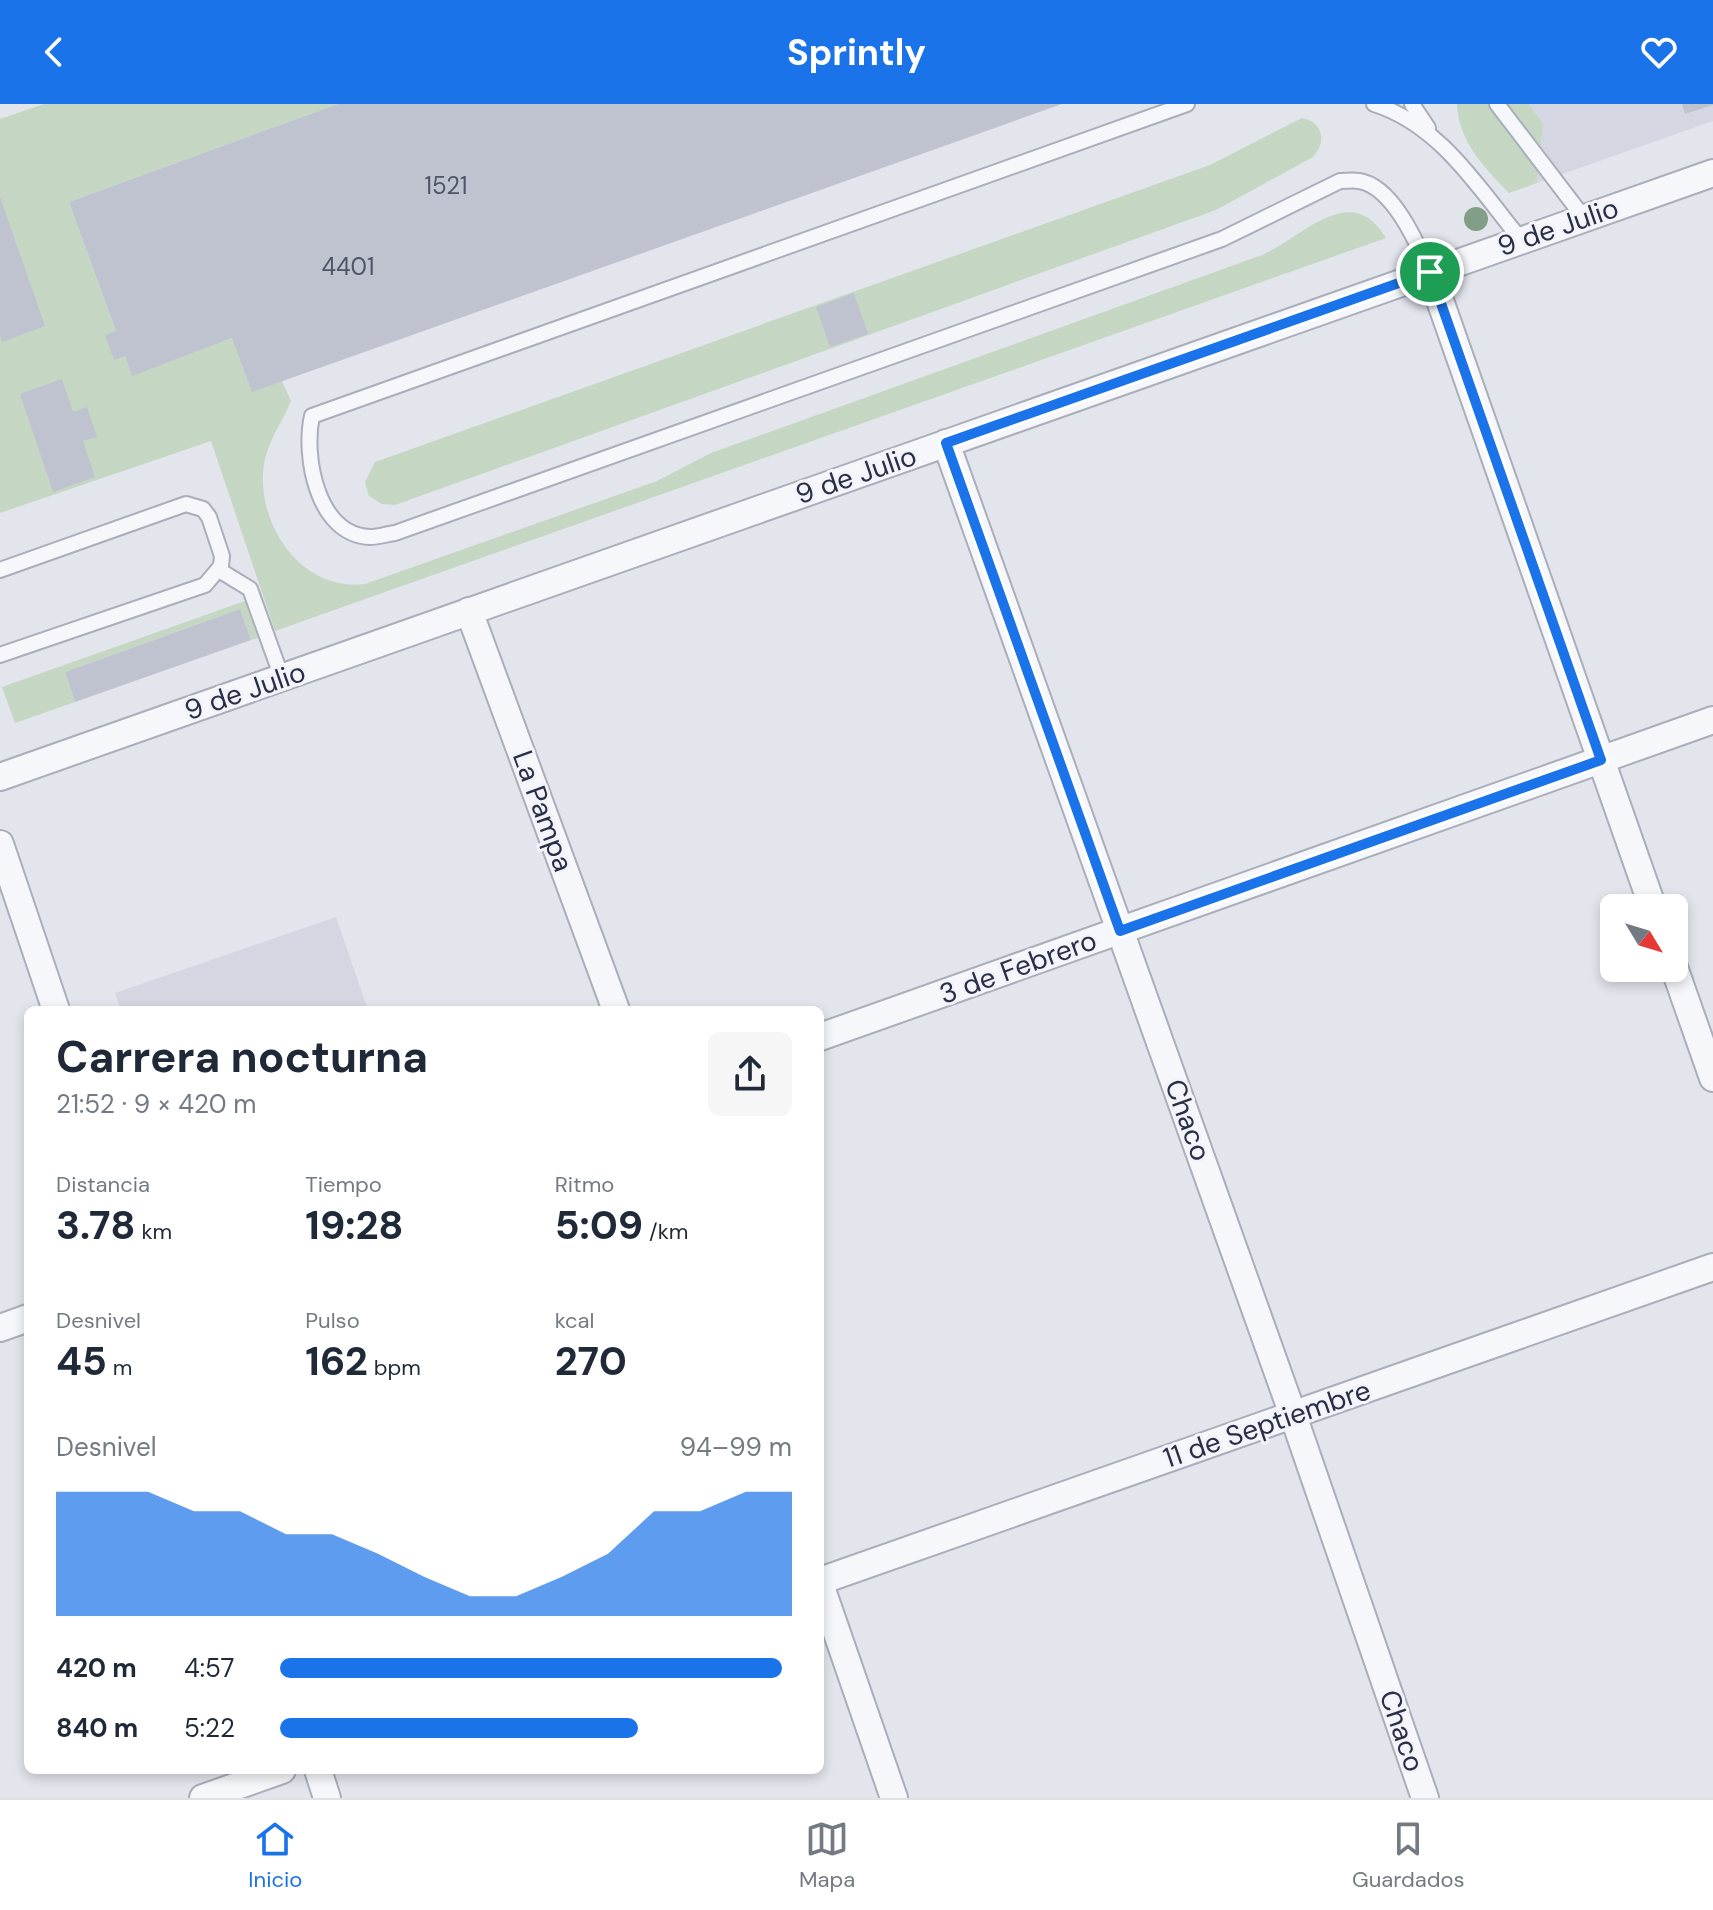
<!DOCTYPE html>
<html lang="es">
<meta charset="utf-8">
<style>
:root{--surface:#fff;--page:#f6f6f7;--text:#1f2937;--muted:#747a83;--line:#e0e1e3;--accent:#1a73e8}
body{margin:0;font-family:"DM Sans",sans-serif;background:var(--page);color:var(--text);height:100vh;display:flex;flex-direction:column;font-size:30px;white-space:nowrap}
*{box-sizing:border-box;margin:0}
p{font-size:26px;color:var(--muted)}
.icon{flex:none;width:44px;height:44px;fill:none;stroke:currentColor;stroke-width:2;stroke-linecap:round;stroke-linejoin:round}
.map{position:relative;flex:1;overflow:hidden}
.drawer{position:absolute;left:24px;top:902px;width:800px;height:768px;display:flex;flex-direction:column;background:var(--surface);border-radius:12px;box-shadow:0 4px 12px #0003}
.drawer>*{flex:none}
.needle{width:52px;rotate:128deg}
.controls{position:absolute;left:1600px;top:790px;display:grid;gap:16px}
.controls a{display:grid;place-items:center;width:88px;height:88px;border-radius:12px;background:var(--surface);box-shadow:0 4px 12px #0003;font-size:40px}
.pin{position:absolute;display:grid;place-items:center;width:68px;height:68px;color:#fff;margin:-34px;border:4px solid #fff;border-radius:50%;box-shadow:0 2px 8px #0007}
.round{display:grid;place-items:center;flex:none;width:84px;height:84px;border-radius:12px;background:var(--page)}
.head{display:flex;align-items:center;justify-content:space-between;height:136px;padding:0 32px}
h1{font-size:44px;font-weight:700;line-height:60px}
.figures{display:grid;grid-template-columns:repeat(3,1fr);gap:12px;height:136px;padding:8px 32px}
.figures div{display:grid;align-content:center}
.figures b{font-size:40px;font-weight:700}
.figures small{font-size:22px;font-weight:400}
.figures p{font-size:22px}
.chart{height:224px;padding:16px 32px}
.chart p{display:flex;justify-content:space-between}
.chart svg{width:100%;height:144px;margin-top:8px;fill:var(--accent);opacity:.7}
ul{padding:0 32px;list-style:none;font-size:26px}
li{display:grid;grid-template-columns:128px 96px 1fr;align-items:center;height:60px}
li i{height:20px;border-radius:10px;background:var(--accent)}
header{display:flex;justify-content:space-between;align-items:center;height:104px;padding:0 32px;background:var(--accent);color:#fff;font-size:36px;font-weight:700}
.tabs{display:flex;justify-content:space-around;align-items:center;height:112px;border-top:2px solid var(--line);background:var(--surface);font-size:22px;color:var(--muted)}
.tabs a{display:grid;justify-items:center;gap:4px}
.tabs .on{color:var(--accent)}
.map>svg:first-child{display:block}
.built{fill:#d4d7e2}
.green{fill:#c5d7c2}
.building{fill:#bfc3d0}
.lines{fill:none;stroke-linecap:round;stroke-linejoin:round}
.lane-casing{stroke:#aaaeba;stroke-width:18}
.street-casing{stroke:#aaaeba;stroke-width:30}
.lane{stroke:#f6f7fa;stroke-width:14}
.street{stroke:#f6f7fa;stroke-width:26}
.tree{fill:#839e87}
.route-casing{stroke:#fff;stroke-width:16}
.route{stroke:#1a73e8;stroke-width:10}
.labels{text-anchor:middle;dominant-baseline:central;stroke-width:6;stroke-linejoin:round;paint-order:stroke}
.number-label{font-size:24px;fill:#4e5469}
.street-label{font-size:28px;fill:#282f47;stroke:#f3f4f9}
</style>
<header><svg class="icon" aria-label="back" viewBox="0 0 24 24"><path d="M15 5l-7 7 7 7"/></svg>Sprintly<svg class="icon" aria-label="heart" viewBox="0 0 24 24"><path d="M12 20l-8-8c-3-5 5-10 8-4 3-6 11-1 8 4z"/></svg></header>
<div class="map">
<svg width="1713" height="1694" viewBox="0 0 1713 1694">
<rect width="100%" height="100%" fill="#e2e5ec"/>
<g class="built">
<polygon points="1529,0 1713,0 1713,17 1537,79 1543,20"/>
<polygon points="336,813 368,906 121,906 115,889"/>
</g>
<g class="green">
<path d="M44 0H338L69 98 132 271 232 234 282 277 291 297C282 319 268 336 264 360 255 418 300 488 365 480L657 377 711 349 1262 151C1303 133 1351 75 1386 134L275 527 211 337 0 409V15Z"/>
<path d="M1457 0H1529L1543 20 1537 79 1509 89C1484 64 1458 36 1457 0Z"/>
<path d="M1302 14C1323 18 1327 38 1313 53L1216 106 395 401 382 400 369 392 365 378 375 358 1210 61Z"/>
<polygon points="245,497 258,534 251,536 240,505 65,568 75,598 15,619 2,583"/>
</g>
<g class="building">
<polygon points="338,0 1062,0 252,288 232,234 132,272 125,252 114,256 105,231 116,227 69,98"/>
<polygon points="1682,0 1713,0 1713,1 1685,10"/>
<polygon points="0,93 45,222 2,238 0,231"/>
<polygon points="854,189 868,230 830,243 816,203"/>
<polygon points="62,275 73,308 87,303 97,333 83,337 95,373 53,388 20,290"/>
<polygon points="240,505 251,536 75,598 65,568"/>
</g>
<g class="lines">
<defs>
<g id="lane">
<path d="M1187 0 312 312C303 352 317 431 370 433 378 433 387 430 395 429L1222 135 1340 77C1346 77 1353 76 1359 77 1393 82 1418 141 1430 168"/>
<path d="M1374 0C1441 21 1479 85 1522 137"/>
<polyline points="1412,0 1428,24"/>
<polyline points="1497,0 1584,114"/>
<polyline points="0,466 186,400 203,405 209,413 222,452 221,462 205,481 0,551"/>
<polyline points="219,466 250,485 282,574"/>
</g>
<g id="street">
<polyline points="1430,168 1653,804"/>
<polyline points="946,339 1293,1311 1425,1694"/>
<polyline points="469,507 616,906"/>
<polyline points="0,673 1713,69"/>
<polyline points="0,740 56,906"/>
<polyline points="1674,863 1713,974"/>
<polyline points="820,933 1713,616"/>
<polyline points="0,1224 28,1214"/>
<polyline points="820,1477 1713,1163"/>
<polyline points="820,1480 894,1694"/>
<polyline points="318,1666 327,1694"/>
<polyline points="203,1694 282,1666"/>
</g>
</defs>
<use href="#lane" class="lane-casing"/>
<use href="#street" class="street-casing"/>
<use href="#lane" class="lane"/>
<use href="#street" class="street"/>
</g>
<circle class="tree" cx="1476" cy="115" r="12"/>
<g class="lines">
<defs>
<polygon id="route" points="1430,168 1601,656 1120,827 946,339"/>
</defs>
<use href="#route" class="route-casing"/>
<use href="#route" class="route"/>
</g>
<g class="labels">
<g class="number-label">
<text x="446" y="81">1521</text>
<text x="348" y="162">4401</text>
</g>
<g class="street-label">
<text transform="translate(1558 123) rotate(-19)">9 de Julio</text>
<text transform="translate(856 371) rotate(-19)">9 de Julio</text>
<text transform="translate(245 587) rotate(-19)">9 de Julio</text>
<text transform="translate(543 707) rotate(70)">La Pampa</text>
<text transform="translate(1018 863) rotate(-20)">3 de Febrero</text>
<text transform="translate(1188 1016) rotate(70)">Chaco</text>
<text transform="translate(1267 1320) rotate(-19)">11 de Septiembre</text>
<text transform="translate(1402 1627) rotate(71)">Chaco</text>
</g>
</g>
</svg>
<div class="controls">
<a><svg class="needle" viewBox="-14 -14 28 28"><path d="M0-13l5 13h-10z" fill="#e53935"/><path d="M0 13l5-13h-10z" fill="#747a83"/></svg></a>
</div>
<div class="pin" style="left:1430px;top:168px;background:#1e9e55"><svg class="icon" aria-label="arrive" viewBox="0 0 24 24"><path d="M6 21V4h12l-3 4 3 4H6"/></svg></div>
<section class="drawer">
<div class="head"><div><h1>Carrera nocturna</h1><p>21:52 · 9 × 420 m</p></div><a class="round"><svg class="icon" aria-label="share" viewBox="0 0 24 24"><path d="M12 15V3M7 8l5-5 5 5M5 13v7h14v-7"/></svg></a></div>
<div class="figures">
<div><p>Distancia</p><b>3.78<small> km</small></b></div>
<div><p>Tiempo</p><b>19:28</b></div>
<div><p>Ritmo</p><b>5:09<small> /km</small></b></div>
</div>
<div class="figures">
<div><p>Desnivel</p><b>45<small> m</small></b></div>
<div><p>Pulso</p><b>162<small> bpm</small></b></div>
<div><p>kcal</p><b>270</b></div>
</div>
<div class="chart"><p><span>Desnivel</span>94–99 m</p>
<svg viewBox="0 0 160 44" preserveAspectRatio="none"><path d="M0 44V6L10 6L20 6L30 12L40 12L50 19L60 19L70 25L80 32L90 38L100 38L110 32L120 25L130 12L140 12L150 6L160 6V44z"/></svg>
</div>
<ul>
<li><b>420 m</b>4:57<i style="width:98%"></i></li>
<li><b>840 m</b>5:22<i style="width:70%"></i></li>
</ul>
</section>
</div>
<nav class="tabs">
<a class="on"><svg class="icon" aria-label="home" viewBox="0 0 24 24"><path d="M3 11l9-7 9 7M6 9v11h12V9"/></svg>Inicio</a>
<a><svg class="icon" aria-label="map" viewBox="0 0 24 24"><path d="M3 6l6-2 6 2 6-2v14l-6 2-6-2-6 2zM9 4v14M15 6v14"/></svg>Mapa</a>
<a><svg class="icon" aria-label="saved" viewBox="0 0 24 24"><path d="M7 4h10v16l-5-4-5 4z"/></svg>Guardados</a>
</nav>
